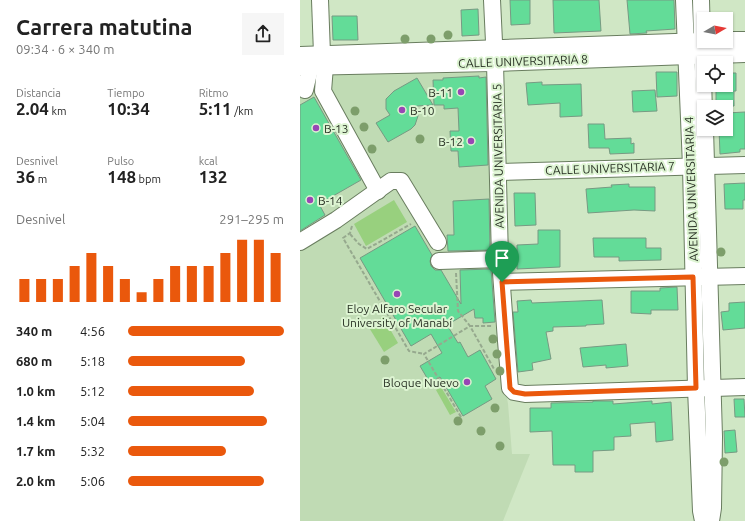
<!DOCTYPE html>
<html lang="es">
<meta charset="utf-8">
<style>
:root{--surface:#fff;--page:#f6f6f6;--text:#222;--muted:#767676;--accent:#ea580c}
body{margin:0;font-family:Ubuntu,sans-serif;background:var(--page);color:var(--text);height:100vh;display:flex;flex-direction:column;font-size:15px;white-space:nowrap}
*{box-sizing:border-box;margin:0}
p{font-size:13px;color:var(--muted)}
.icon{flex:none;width:22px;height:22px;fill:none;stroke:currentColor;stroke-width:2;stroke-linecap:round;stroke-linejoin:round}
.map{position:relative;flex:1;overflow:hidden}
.sheet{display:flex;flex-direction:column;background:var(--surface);width:300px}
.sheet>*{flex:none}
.needle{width:26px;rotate:80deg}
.controls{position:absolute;left:397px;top:12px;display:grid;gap:8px}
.controls a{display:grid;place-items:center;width:36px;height:36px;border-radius:0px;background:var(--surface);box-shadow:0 1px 3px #0004;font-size:20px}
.pin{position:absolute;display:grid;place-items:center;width:34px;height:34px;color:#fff;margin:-41px -17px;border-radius:50% 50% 50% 0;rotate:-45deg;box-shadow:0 0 4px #0007}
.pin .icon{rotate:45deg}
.round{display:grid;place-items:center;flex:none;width:42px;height:42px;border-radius:0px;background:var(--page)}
.headline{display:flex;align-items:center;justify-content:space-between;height:68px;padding:0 16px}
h1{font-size:22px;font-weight:600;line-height:30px}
.figures{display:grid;grid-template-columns:repeat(3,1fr);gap:6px;height:68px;padding:4px 16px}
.figures div{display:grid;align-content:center}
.figures b{font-size:17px;font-weight:600}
.figures small{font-size:11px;font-weight:400}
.figures p{font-size:11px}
.chart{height:112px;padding:8px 16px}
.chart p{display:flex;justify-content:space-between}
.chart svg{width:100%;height:72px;margin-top:4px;stroke:var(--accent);stroke-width:6}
ul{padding:0 16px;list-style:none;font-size:13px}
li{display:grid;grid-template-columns:64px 48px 1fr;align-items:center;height:30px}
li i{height:10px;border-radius:5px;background:var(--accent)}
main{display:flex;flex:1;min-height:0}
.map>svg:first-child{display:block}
.built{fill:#c0dbb4}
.green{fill:#98d07e}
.building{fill:#63dc98;stroke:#779a83}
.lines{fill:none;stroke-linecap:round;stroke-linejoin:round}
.minor-casing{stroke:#697d5f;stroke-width:18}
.path{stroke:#96a98e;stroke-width:2;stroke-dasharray:4 2;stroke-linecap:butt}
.minor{stroke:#fff;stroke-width:16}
.tree{fill:#7d9e6b}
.route-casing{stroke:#fff;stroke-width:8}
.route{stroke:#ea580c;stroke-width:5}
.poi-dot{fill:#9846b5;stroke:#ddf4d2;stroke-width:1.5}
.labels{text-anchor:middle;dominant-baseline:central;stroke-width:4;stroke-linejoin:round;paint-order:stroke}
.street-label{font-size:12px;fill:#2a3326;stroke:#ddf4d2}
.poi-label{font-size:12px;fill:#2a3326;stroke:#ddf4d2;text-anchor:end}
</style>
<main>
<section class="sheet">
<div class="headline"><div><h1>Carrera matutina</h1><p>09:34 · 6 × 340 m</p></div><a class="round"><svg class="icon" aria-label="share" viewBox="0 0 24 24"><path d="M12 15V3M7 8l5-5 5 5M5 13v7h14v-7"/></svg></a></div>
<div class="figures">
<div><p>Distancia</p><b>2.04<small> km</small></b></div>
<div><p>Tiempo</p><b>10:34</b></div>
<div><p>Ritmo</p><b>5:11<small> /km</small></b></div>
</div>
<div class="figures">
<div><p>Desnivel</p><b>36<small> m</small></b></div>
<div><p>Pulso</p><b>148<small> bpm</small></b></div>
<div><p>kcal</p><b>132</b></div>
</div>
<div class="chart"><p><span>Desnivel</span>291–295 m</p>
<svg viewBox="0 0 160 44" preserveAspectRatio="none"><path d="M5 44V30M15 44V30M25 44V30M35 44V22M45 44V14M55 44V22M65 44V30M75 44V38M85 44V30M95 44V22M105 44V22M115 44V22M125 44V14M135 44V6M145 44V6M155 44V14"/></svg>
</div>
<ul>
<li><b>340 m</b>4:56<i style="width:100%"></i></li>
<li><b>680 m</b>5:18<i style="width:75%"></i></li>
<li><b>1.0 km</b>5:12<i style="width:81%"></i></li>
<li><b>1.4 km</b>5:04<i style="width:89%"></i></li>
<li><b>1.7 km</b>5:32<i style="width:63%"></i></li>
<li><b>2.0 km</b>5:06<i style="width:87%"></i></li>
</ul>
</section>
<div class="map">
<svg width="445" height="521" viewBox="0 0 445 521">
<rect width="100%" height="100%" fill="#d0e7c5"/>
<polygon class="built" points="187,73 192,165 189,166 195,322 208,404 212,454 230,454 203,521 0,521 0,74"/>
<g class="green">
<polygon points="94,200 107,222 66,246 54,224"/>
<polygon points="83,317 98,343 84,352 68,326"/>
<polygon points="141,387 156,412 150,415 136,390"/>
</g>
<g class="building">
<polygon points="210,0 230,0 230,24 211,25"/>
<polygon points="253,0 299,0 301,31 254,33"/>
<polygon points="327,0 374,0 375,29 346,31 347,33 330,34"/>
<polygon points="178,9 179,35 162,36 161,10"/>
<polygon points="32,16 57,16 58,40 33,40"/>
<polygon points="356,72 377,72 377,96 357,97"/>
<polygon points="426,73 436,73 436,91 434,91 434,106 416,107 416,85 426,85"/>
<polygon points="179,76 179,78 186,77 188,165 159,167 158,151 151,151 150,131 159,131 158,108 144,109 144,105 134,105 133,80 143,80 143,78"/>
<polygon points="117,78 133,105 117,106 118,116 115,125 111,129 88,142 76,123 90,115 86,109 86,99 94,91"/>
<polygon points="242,82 242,85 281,84 282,116 260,117 260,103 228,105 226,83"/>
<polygon points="355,90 357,111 333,112 332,91"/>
<polygon points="14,97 61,180 19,204 25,215 0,231 0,105"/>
<polygon points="445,112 445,149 440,149 440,152 420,154 419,129 426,129 426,113"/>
<polygon points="288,124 304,124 305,139 331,138 331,144 334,143 334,153 310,154 309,148 289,148"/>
<polygon points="445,183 445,200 443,200 443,209 425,209 424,184"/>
<polygon points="329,184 329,187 355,187 355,211 334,210 288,213 286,189 312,187 311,185"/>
<polygon points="214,193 235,193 236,225 215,226"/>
<polygon points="189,199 190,250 148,251 147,235 154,235 153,201"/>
<polygon points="115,226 132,255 130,261 131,266 135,270 141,270 161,304 160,270 191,269 195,322 183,323 183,318 175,318 174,309 147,325 158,343 160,342 168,357 180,350 196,379 185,386 192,399 163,416 140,377 130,383 120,366 142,353 131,334 111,346 60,258"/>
<polygon points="238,230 260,230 260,267 217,269 217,245 238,244"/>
<polygon points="293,238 346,238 346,248 361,248 361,260 319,261 319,257 294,257"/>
<polygon points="377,287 378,310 351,310 351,314 331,313 331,291 360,291 360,288"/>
<polygon points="231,300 232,303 302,300 304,324 286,325 286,326 253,327 253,331 246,332 251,359 232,363 233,370 218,372 213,312 218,312 217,301"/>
<polygon points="445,302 445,328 423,330 421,312 429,311 429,303"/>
<polygon points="326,344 328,366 306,368 306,365 283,367 280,348"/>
<polygon points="434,399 444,399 445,417 435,417"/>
<polygon points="293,401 313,401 313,404 352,401 352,404 371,402 373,440 356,442 355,422 330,424 331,436 314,437 314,450 293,451 293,472 275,472 275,465 253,465 252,431 230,432 230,408 251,408 251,403 293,402"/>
<polygon points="435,430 437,452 425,453 424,431"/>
</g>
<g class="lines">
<defs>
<g id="minor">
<polyline points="20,0 22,54"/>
<polyline points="192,0 195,63 200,259 206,341 210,388 214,392 225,394 445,387"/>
<polyline points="384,0 391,166 396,388 401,511 403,521"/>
<polyline points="401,0 404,114"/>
<polyline points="426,40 445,40"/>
<polyline points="0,55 404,41"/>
<polyline points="25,66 23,91 78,191"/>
<polyline points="0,67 195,63 445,54"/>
<polyline points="5,90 13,56"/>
<polyline points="405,129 414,437 413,508 411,521"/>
<polyline points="198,172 445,165"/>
<polyline points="0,242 36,220 91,181 101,181 138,242"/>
<polyline points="139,261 200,259"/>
<polyline points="202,282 445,276"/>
</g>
</defs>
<use href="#minor" class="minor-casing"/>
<g class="path">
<polyline points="52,226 50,233 43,238 109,351 124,354"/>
<polyline points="50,234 59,244 67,249 111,224"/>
<polyline points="156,273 158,311 170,326 194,369"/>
<polyline points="161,417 124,354 170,326 192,326"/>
</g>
<use href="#minor" class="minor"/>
</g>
<g class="tree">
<circle cx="148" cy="35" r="4.5"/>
<circle cx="105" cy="39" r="4.5"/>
<circle cx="131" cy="39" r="4.5"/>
<circle cx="55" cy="111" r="4.5"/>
<circle cx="64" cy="127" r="4.5"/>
<circle cx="120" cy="139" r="4.5"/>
<circle cx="72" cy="149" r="4.5"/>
<circle cx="421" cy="252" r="4.5"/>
<circle cx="193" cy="339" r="4.5"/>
<circle cx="197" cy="354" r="4.5"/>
<circle cx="85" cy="360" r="4.5"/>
<circle cx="200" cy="371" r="4.5"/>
<circle cx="195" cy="408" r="4.5"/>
<circle cx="158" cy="421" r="4.5"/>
<circle cx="181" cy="431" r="4.5"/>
<circle cx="200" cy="446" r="4.5"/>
<circle cx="424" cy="462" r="4.5"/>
</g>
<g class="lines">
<defs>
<polygon id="route" points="393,277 396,388 225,394 214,392 210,388 202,282"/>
</defs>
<use href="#route" class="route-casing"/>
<use href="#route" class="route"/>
</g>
<g class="poi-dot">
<circle cx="161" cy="92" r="4"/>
<circle cx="102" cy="110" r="4"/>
<circle cx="16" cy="128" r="4"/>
<circle cx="171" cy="141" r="4"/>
<circle cx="10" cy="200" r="4"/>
<circle cx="97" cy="294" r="4"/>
<circle cx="167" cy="382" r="4"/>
</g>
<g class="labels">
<g class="street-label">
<text transform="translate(223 61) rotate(-2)">CALLE UNIVERSITARIA 8</text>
<text transform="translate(198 156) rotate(-91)">AVENIDA UNIVERSITARIA 5</text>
<text transform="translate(310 168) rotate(-2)">CALLE UNIVERSITARIA 7</text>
<text transform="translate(391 189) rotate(-92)">AVENIDA UNIVERSITARIA 4</text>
</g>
<g class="poi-label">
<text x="153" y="92">B-11</text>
<text x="110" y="110" text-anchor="start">B-10</text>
<text x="24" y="128" text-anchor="start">B-13</text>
<text x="163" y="141">B-12</text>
<text x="18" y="200" text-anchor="start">B-14</text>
<text x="97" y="308" text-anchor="middle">Eloy Alfaro Secular<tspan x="97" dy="14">University of Manabí</tspan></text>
<text x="159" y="382">Bloque Nuevo</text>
</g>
</g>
</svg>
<div class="controls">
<a><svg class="needle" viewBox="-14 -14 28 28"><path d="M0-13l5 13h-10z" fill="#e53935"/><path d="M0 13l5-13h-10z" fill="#767676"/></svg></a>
<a><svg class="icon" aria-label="locate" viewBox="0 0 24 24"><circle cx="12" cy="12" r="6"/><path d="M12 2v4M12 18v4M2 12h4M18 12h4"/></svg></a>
<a><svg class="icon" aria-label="layers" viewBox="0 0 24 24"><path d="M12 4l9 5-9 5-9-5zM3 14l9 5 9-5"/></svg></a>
</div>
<div class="pin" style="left:202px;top:282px;background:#1e9e55"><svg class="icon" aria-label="arrive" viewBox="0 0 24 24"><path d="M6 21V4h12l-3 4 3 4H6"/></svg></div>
</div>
</main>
